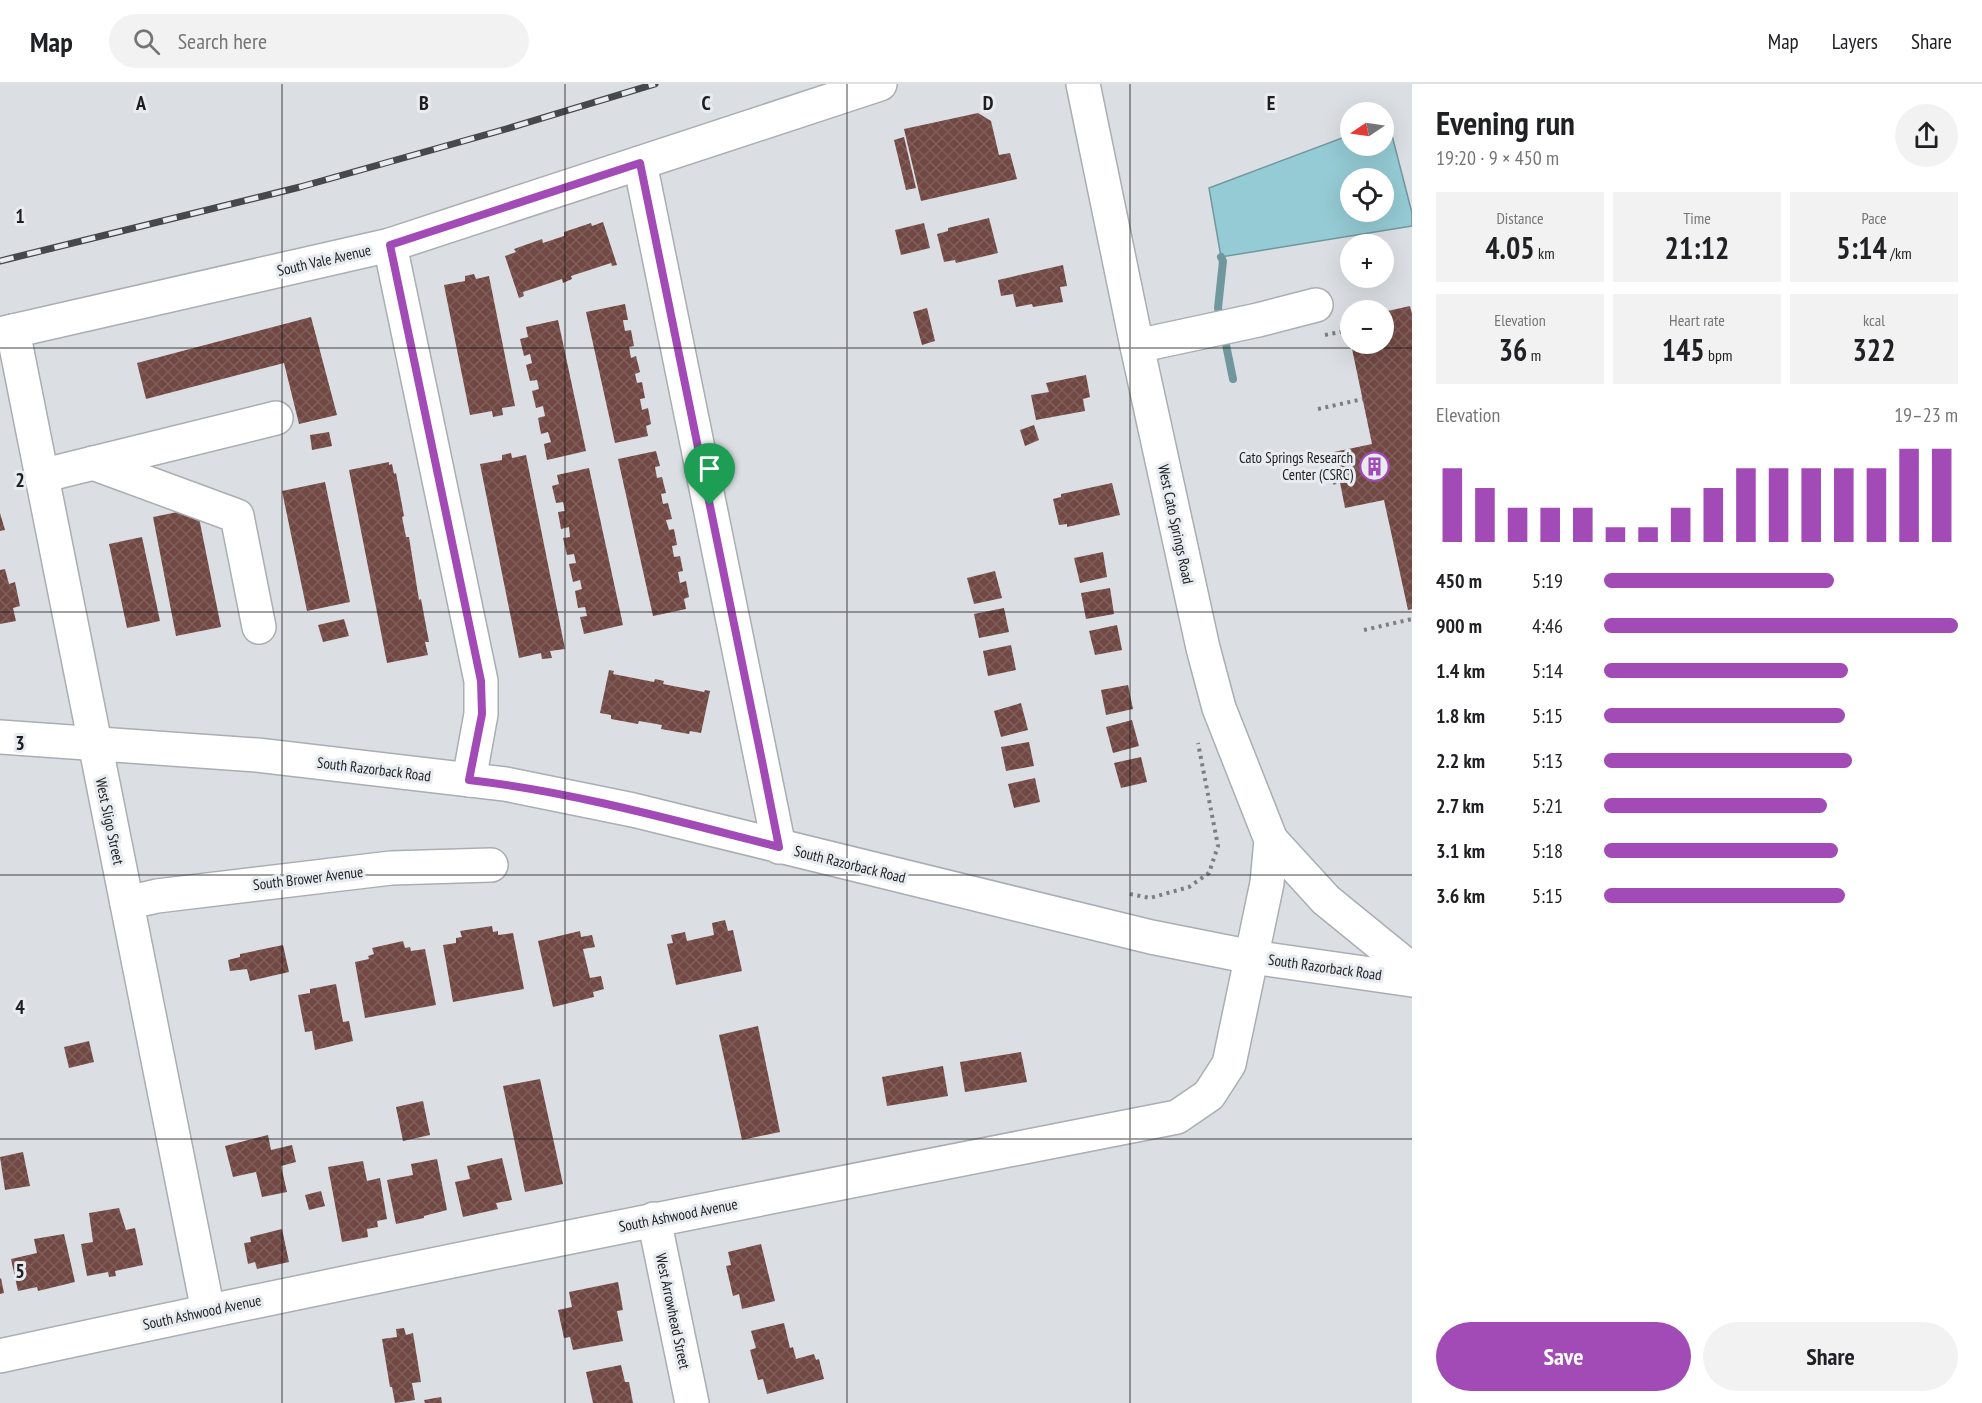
<!DOCTYPE html>
<meta charset="utf-8">
<style>
:root{--surface:#fff;--page:#f2f2f2;--text:#202124;--muted:#757577;--line:#e0e0e0;--accent:#a24ab6}
body{margin:0;font-family:"PT Sans Narrow",sans-serif;background:var(--page);color:var(--text);height:100vh;display:flex;flex-direction:column;font-size:22px;white-space:nowrap}
*{box-sizing:border-box;margin:0}
p{font-size:20px;color:var(--muted)}
.icon{flex:none;width:33px;height:33px;fill:none;stroke:currentColor;stroke-width:2;stroke-linecap:round;stroke-linejoin:round}
.map{position:relative;flex:1;overflow:hidden}
.details{display:flex;flex-direction:column;background:var(--surface);width:570px}
.details>*{flex:none}
.needle{width:39px;rotate:257deg}
.fabs{position:absolute;left:1340px;top:18px;display:grid;gap:12px}
.fabs a{display:grid;place-items:center;width:54px;height:54px;border-radius:50%;background:var(--surface);box-shadow:0 6px 24px #0002;font-size:30px}
.pin{position:absolute;display:grid;place-items:center;width:51px;height:51px;color:#fff;margin:-62px -26px;border-radius:50% 50% 50% 0;rotate:-45deg;box-shadow:0 0 6px #0007}
.pin .icon{rotate:45deg}
.round{display:grid;place-items:center;flex:none;width:63px;height:63px;border-radius:32px;background:var(--page)}
.summary{display:flex;align-items:center;justify-content:space-between;height:102px;padding:0 24px}
h1{font-size:33px;font-weight:700;line-height:45px}
.figures{display:grid;grid-template-columns:repeat(3,1fr);gap:9px;height:102px;padding:6px 24px}
.figures div{display:grid;align-content:center;border-radius:0px;background:var(--page);text-align:center}
.figures b{font-size:30px;font-weight:700}
.figures small{font-size:16px;font-weight:400}
.figures p{font-size:16px}
.chart{height:168px;padding:12px 24px}
.chart p{display:flex;justify-content:space-between}
.chart svg{width:100%;height:108px;margin-top:6px;stroke:var(--accent);stroke-width:6}
.action{display:flex;gap:12px;margin-top:auto;padding:12px 24px}
.action a{flex:1;height:69px;border-radius:36px;background:var(--accent);color:#fff;font-size:24px;font-weight:700;line-height:69px;text-align:center}
.action a+a{background:var(--page);color:var(--text)}
ul{padding:0 24px;list-style:none;font-size:20px}
li{display:grid;grid-template-columns:96px 72px 1fr;align-items:center;height:45px}
li i{height:15px;border-radius:8px;background:var(--accent)}
header{display:flex;align-items:center;gap:36px;box-sizing:border-box;height:84px;padding:0 30px;background:var(--surface);border-bottom:2px solid var(--line)}
header strong{font-size:28px}
nav{display:flex;gap:33px;margin-inline-start:auto;font-size:21px}
.search{width:420px;height:54px;background:var(--page);display:flex;align-items:center;gap:15px;box-sizing:border-box;padding:0 21px;border-radius:33px;color:var(--muted);font-size:22px}
main{display:flex;flex:1;min-height:0}
.map>svg:first-child{display:block}
.water{fill:#95cbd4;stroke:#71979e;stroke-width:1.5;fill-rule:evenodd}
.lines{fill:none;stroke-linecap:round;stroke-linejoin:round}
.stream{stroke:#71979e;stroke-width:8}
.building{fill:url(#building-cross-hatch)}
.minor-casing{stroke:#aaadb1;stroke-width:36}
.major-casing{stroke:#aaadb1;stroke-width:36}
.path{stroke:#7c7f82;stroke-width:4;stroke-dasharray:3 4.5;stroke-linecap:butt}
.minor{stroke:#fff;stroke-width:33}
.major{stroke:#fff;stroke-width:33}
.rail-casing{stroke:#47484b;stroke-width:7}
.rail{stroke:#e8ecf0;stroke-width:4.5;stroke-dasharray:14;stroke-linecap:butt}
.route-casing{stroke:#fff;stroke-width:12}
.route{stroke:#a24ab6;stroke-width:8}
.grid{fill:none;stroke:#1d1e20;stroke-width:1.5;stroke-opacity:0.55}
.labels{text-anchor:middle;dominant-baseline:central;stroke-width:6;stroke-linejoin:round;paint-order:stroke}
.street-label{font-size:15px;fill:#1d1e20;stroke:#e8ecf0}
.poi-label{font-size:15px;fill:#1d1e20;stroke:#e8ecf0;text-anchor:end}
.grid-label{font-size:20px;text-anchor:middle;font-weight:bold;fill:#1d1e20;stroke:#e8ecf0;stroke-width:6;stroke-linejoin:round;paint-order:stroke}
</style>
<header>
<strong>Map</strong>
<div class="search"><svg class="icon" aria-label="search" viewBox="0 0 24 24"><circle cx="10" cy="10" r="6"/><path d="M15 15l6 6"/></svg>Search here</div>
<nav><a>Map</a><a>Layers</a><a>Share</a></nav>
</header>
<main>
<div class="map">
<svg width="1412" height="1319" viewBox="0 0 1412 1319">
<defs>
<pattern id="building-cross-hatch" width="8" height="8" patternUnits="userSpaceOnUse" patternTransform="scale(1.5)"><rect width="8" height="8" fill="#714843"/><path d="M0 0l8 8M0 8l8-8" fill="none" stroke="#805f5b"/></pattern>
</defs>
<rect width="100%" height="100%" fill="#dbdfe3"/>
<path class="water" d="M1388 36 1412 129V142L1221 173 1209 104 1350 51V62H1383V38ZM1350 94H1383V128H1350Z"/>
<g class="lines">
<g class="stream">
<polyline points="1221,238 1218,224 1223,177 1221,173"/>
<polyline points="1224,251 1233,295"/>
</g>
</g>
<g class="building">
<polygon points="978,29 991,37 999,71 1010,69 1017,95 921,117 904,45"/>
<polygon points="904,53 916,104 906,106 894,56"/>
<polygon points="989,134 998,169 956,179 955,176 944,178 937,150 948,147 948,144"/>
<polygon points="603,138 617,181 612,182 611,179 571,192 572,195 563,199 562,195 523,208 524,212 519,214 505,172 516,168 514,165 542,155 543,159 564,152 564,148 591,139 592,142"/>
<polygon points="924,139 930,164 901,171 895,146"/>
<polygon points="1063,181 1067,202 1060,203 1063,218 1033,223 1032,220 1016,223 1013,210 1001,212 998,196"/>
<polygon points="474,190 476,195 489,192 515,322 502,324 503,331 493,333 492,327 470,331 444,201 465,197 465,192"/>
<polygon points="625,220 628,236 623,236 625,247 631,246 634,262 629,263 631,274 636,272 640,288 635,290 637,299 642,298 645,314 640,315 642,326 648,324 651,340 646,342 648,352 615,359 586,228"/>
<polygon points="1410,222 1412,230 1412,525 1408,526 1384,416 1345,424 1334,368 1372,360 1351,260 1383,260 1383,228"/>
<polygon points="927,224 935,257 922,261 913,228"/>
<polygon points="311,233 337,331 299,340 284,279 146,315 137,279"/>
<polygon points="558,236 586,367 547,376 544,360 551,358 548,348 541,350 538,334 545,332 543,322 536,324 532,307 539,305 537,296 530,297 526,281 532,279 530,270 524,272 520,255 528,253 526,243"/>
<polygon points="1086,291 1090,313 1083,315 1085,327 1036,336 1031,311 1049,308 1046,299"/>
<polygon points="1034,341 1039,356 1025,362 1020,346"/>
<polygon points="329,348 332,362 312,366 310,351"/>
<polygon points="656,367 660,382 655,383 657,394 662,393 666,409 661,410 663,420 668,419 672,435 666,436 669,446 674,445 677,461 672,462 674,473 680,472 683,487 678,488 680,499 686,497 689,513 684,515 686,525 653,532 618,375"/>
<polygon points="511,369 512,374 526,371 565,565 550,567 552,574 542,575 541,569 519,574 480,380 502,376 502,371"/>
<polygon points="389,378 389,381 392,380 394,390 396,389 404,432 402,433 406,453 409,453 419,516 421,515 429,558 425,558 428,571 387,579 349,386"/>
<polygon points="589,384 623,541 584,550 580,533 587,532 585,523 578,524 575,507 582,505 580,496 573,498 569,480 576,479 574,470 567,471 563,454 570,453 569,443 561,445 558,428 565,427 563,418 556,419 552,402 559,400 557,391"/>
<polygon points="325,398 350,518 307,527 282,407"/>
<polygon points="1112,399 1120,431 1067,443 1067,440 1059,441 1053,415 1061,413 1061,410"/>
<polygon points="197,424 221,543 176,552 153,433"/>
<polygon points="0,429 5,446 0,447"/>
<polygon points="142,453 160,537 127,544 109,460"/>
<polygon points="1103,468 1107,493 1080,499 1074,474"/>
<polygon points="5,485 9,500 15,498 20,522 13,524 16,537 0,540 0,486"/>
<polygon points="995,487 1002,514 974,520 967,494"/>
<polygon points="1110,504 1114,530 1086,535 1081,509"/>
<polygon points="1004,524 1009,548 979,554 974,530"/>
<polygon points="344,535 349,552 323,558 318,541"/>
<polygon points="1117,541 1122,566 1095,571 1089,547"/>
<polygon points="1011,561 1016,586 988,592 983,567"/>
<polygon points="609,586 614,587 613,590 654,598 655,595 664,597 663,600 704,608 705,606 710,607 701,649 690,647 689,650 661,645 662,641 639,637 638,640 611,635 611,631 600,629"/>
<polygon points="1128,601 1133,625 1106,631 1101,606"/>
<polygon points="1021,619 1028,646 1001,653 994,627"/>
<polygon points="1132,636 1139,662 1113,669 1106,643"/>
<polygon points="1029,658 1034,682 1006,687 1001,663"/>
<polygon points="1141,673 1147,698 1121,704 1114,679"/>
<polygon points="1035,694 1040,718 1014,724 1008,700"/>
<polygon points="725,836 728,847 733,846 742,887 676,901 667,860 673,859 671,851 685,848 687,857 714,851 712,839"/>
<polygon points="492,842 493,848 498,847 498,851 513,849 524,905 453,918 443,861 456,859 456,854 462,853 460,847"/>
<polygon points="580,847 581,853 592,851 595,863 583,865 590,894 601,892 604,905 593,908 594,913 553,923 538,857"/>
<polygon points="403,857 405,864 410,863 411,867 425,865 436,921 365,934 355,878 369,875 368,872 374,870 372,864"/>
<polygon points="283,861 289,888 250,897 247,885 230,887 228,876 240,873 240,870"/>
<polygon points="336,900 343,938 349,937 353,957 315,966 312,947 305,948 298,911 310,909 310,905"/>
<polygon points="758,942 780,1048 742,1056 719,951"/>
<polygon points="89,957 94,978 69,984 64,963"/>
<polygon points="1021,968 1027,998 965,1008 960,978"/>
<polygon points="943,982 948,1012 887,1022 882,993"/>
<polygon points="540,995 563,1100 525,1108 503,1002"/>
<polygon points="423,1017 430,1051 403,1057 396,1023"/>
<polygon points="268,1051 271,1066 292,1061 296,1078 281,1082 287,1108 262,1113 256,1088 233,1093 225,1062"/>
<polygon points="23,1068 30,1102 5,1106 0,1073"/>
<polygon points="502,1074 512,1116 496,1119 498,1125 463,1133 455,1098 470,1095 467,1082"/>
<polygon points="437,1075 447,1126 424,1132 424,1134 396,1140 387,1096 413,1091 411,1080"/>
<polygon points="363,1077 367,1097 380,1094 387,1135 377,1137 378,1143 367,1145 368,1153 342,1158 328,1083"/>
<polygon points="321,1107 325,1122 309,1126 305,1111"/>
<polygon points="119,1124 126,1146 135,1144 143,1181 115,1187 116,1192 109,1193 108,1188 87,1192 81,1160 93,1158 89,1129"/>
<polygon points="282,1145 289,1178 257,1185 255,1178 248,1180 244,1159 251,1158 250,1153"/>
<polygon points="64,1150 75,1198 38,1207 37,1203 18,1207 11,1175 37,1169 34,1155"/>
<polygon points="761,1160 775,1217 742,1225 739,1210 733,1212 726,1182 731,1181 728,1168"/>
<polygon points="1,1194 4,1209 0,1210 0,1195"/>
<polygon points="618,1198 623,1226 617,1227 623,1257 573,1266 570,1253 564,1254 558,1226 572,1223 569,1208"/>
<polygon points="784,1239 790,1264 793,1263 796,1275 814,1270 816,1276 819,1275 824,1295 767,1310 763,1295 758,1296 750,1266 756,1264 751,1247"/>
<polygon points="404,1244 406,1251 413,1249 421,1298 412,1299 415,1316 395,1319 392,1303 390,1303 382,1255 397,1253 396,1245"/>
<polygon points="621,1281 625,1298 629,1298 633,1319 593,1319 586,1288"/>
<polygon points="441,1313 442,1319 425,1319 424,1316"/>
</g>
<g class="lines">
<defs>
<g id="minor">
<polyline points="640,79 779,763"/>
<polyline points="390,161 481,597 481,630 469,696"/>
<polyline points="13,247 208,1227"/>
<polyline points="0,250 390,161 880,0"/>
<polyline points="1137,262 1258,236 1316,221"/>
<polyline points="93,379 237,432 259,543"/>
<polyline points="41,392 276,334"/>
<polyline points="1271,756 1326,816 1412,886"/>
<polyline points="127,819 157,812 391,784 491,781"/>
<polyline points="654,1135 692,1319"/>
<path d="M0 1272C391 1187 784 1110 1177 1033L1209 1011 1229 980 1267 799 1271 756 1219 624 1203 564 1137 262 1083 0"/>
</g>
<polyline id="major" points="0,653 257,671 505,700 633,726 1151,853 1252,873 1412,896"/>
</defs>
<use href="#minor" class="minor-casing"/>
<use href="#major" class="major-casing"/>
<g class="path">
<polyline points="1325,251 1350,246"/>
<polyline points="1318,325 1363,315"/>
<polyline points="1333,399 1340,397"/>
<polyline points="1364,546 1412,535"/>
<polyline points="1130,810 1150,814 1189,803 1209,789 1218,762 1198,659"/>
</g>
<use href="#minor" class="minor"/>
<use href="#major" class="major"/>
<defs>
<polyline id="rail" points="0,177 300,103 506,45 655,0"/>
</defs>
<use href="#rail" class="rail-casing"/>
<use href="#rail" class="rail"/>
</g>
<g class="lines">
<defs>
<path id="route" d="M640 79 762 677 779 763C677 737 574 708 469 696L482 630 481 597 390 161Z"/>
</defs>
<use href="#route" class="route-casing"/>
<use href="#route" class="route"/>
</g>
<path class="grid" d="M282 0V1319M565 0V1319M847 0V1319M1130 0V1319M0 264H1412M0 528H1412M0 791H1412M0 1055H1412"/>
<defs>
<symbol id="building-ring" viewBox="-11 -11 22 22"><circle r="9.5" fill="#e8ecf0" stroke="#a24ab6" stroke-width="1.5"/><path d="M-4-6H4V6H1V3H-1V6H-4ZM-2.5-4.3h1.7v1.8h-1.7ZM.8-4.3h1.7v1.8H.8ZM-2.5-1h1.7V.8h-1.7ZM.8-1h1.7V.8H.8Z" fill="#a24ab6"/></symbol>
</defs>
<g fill-rule="evenodd">
<use href="#building-ring" x="1358" y="366" width="33" height="33"/>
</g>
<g class="labels">
<g class="street-label">
<text transform="translate(324 176) rotate(-13)">South Vale Avenue</text>
<text transform="translate(1176 440) rotate(78)">West Cato Springs Road</text>
<text transform="translate(374 685) rotate(7)">South Razorback Road</text>
<text transform="translate(110 737) rotate(78)">West Sligo Street</text>
<text transform="translate(850 780) rotate(14)">South Razorback Road</text>
<text transform="translate(308 794) rotate(-7)">South Brower Avenue</text>
<text transform="translate(1325 883) rotate(8)">South Razorback Road</text>
<text transform="translate(678 1131) rotate(-11)">South Ashwood Avenue</text>
<text transform="translate(673 1227) rotate(78)">West Arrowhead Street</text>
<text transform="translate(202 1228) rotate(-12)">South Ashwood Avenue</text>
</g>
<g class="poi-label">
<text x="1353" y="373">Cato Springs Research<tspan x="1353" dy="17">Center (CSRC)</tspan></text>
</g>
</g>
<g class="grid-label">
<text x="141" y="26">A</text>
<text x="424" y="26">B</text>
<text x="706" y="26">C</text>
<text x="988" y="26">D</text>
<text x="1271" y="26">E</text>
<text x="20" y="139">1</text>
<text x="20" y="403">2</text>
<text x="20" y="666">3</text>
<text x="20" y="930">4</text>
<text x="20" y="1194">5</text>
</g>
</svg>
<div class="fabs">
<a><svg class="needle" viewBox="-14 -14 28 28"><path d="M0-13l5 13h-10z" fill="#e53935"/><path d="M0 13l5-13h-10z" fill="#757577"/></svg></a>
<a><svg class="icon" aria-label="locate" viewBox="0 0 24 24"><circle cx="12" cy="12" r="6"/><path d="M12 2v4M12 18v4M2 12h4M18 12h4"/></svg></a>
<a>+</a>
<a>−</a>
</div>
<div class="pin" style="left:710px;top:421px;background:#1e9e55"><svg class="icon" aria-label="arrive" viewBox="0 0 24 24"><path d="M6 21V4h12l-3 4 3 4H6"/></svg></div>
</div>
<section class="details">
<div class="summary"><div><h1>Evening run</h1><p>19:20 · 9 × 450 m</p></div><a class="round"><svg class="icon" aria-label="share" viewBox="0 0 24 24"><path d="M12 15V3M7 8l5-5 5 5M5 13v7h14v-7"/></svg></a></div>
<div class="figures">
<div><p>Distance</p><b>4.05<small> km</small></b></div>
<div><p>Time</p><b>21:12</b></div>
<div><p>Pace</p><b>5:14<small> /km</small></b></div>
</div>
<div class="figures">
<div><p>Elevation</p><b>36<small> m</small></b></div>
<div><p>Heart rate</p><b>145<small> bpm</small></b></div>
<div><p>kcal</p><b>322</b></div>
</div>
<div class="chart"><p><span>Elevation</span>19–23 m</p>
<svg viewBox="0 0 160 44" preserveAspectRatio="none"><path d="M5 44V14M15 44V22M25 44V30M35 44V30M45 44V30M55 44V38M65 44V38M75 44V30M85 44V22M95 44V14M105 44V14M115 44V14M125 44V14M135 44V14M145 44V6M155 44V6"/></svg>
</div>
<ul>
<li><b>450 m</b>5:19<i style="width:65%"></i></li>
<li><b>900 m</b>4:46<i style="width:100%"></i></li>
<li><b>1.4 km</b>5:14<i style="width:69%"></i></li>
<li><b>1.8 km</b>5:15<i style="width:68%"></i></li>
<li><b>2.2 km</b>5:13<i style="width:70%"></i></li>
<li><b>2.7 km</b>5:21<i style="width:63%"></i></li>
<li><b>3.1 km</b>5:18<i style="width:66%"></i></li>
<li><b>3.6 km</b>5:15<i style="width:68%"></i></li>
</ul>
<div class="action"><a>Save</a><a>Share</a></div>
</section>
</main>
